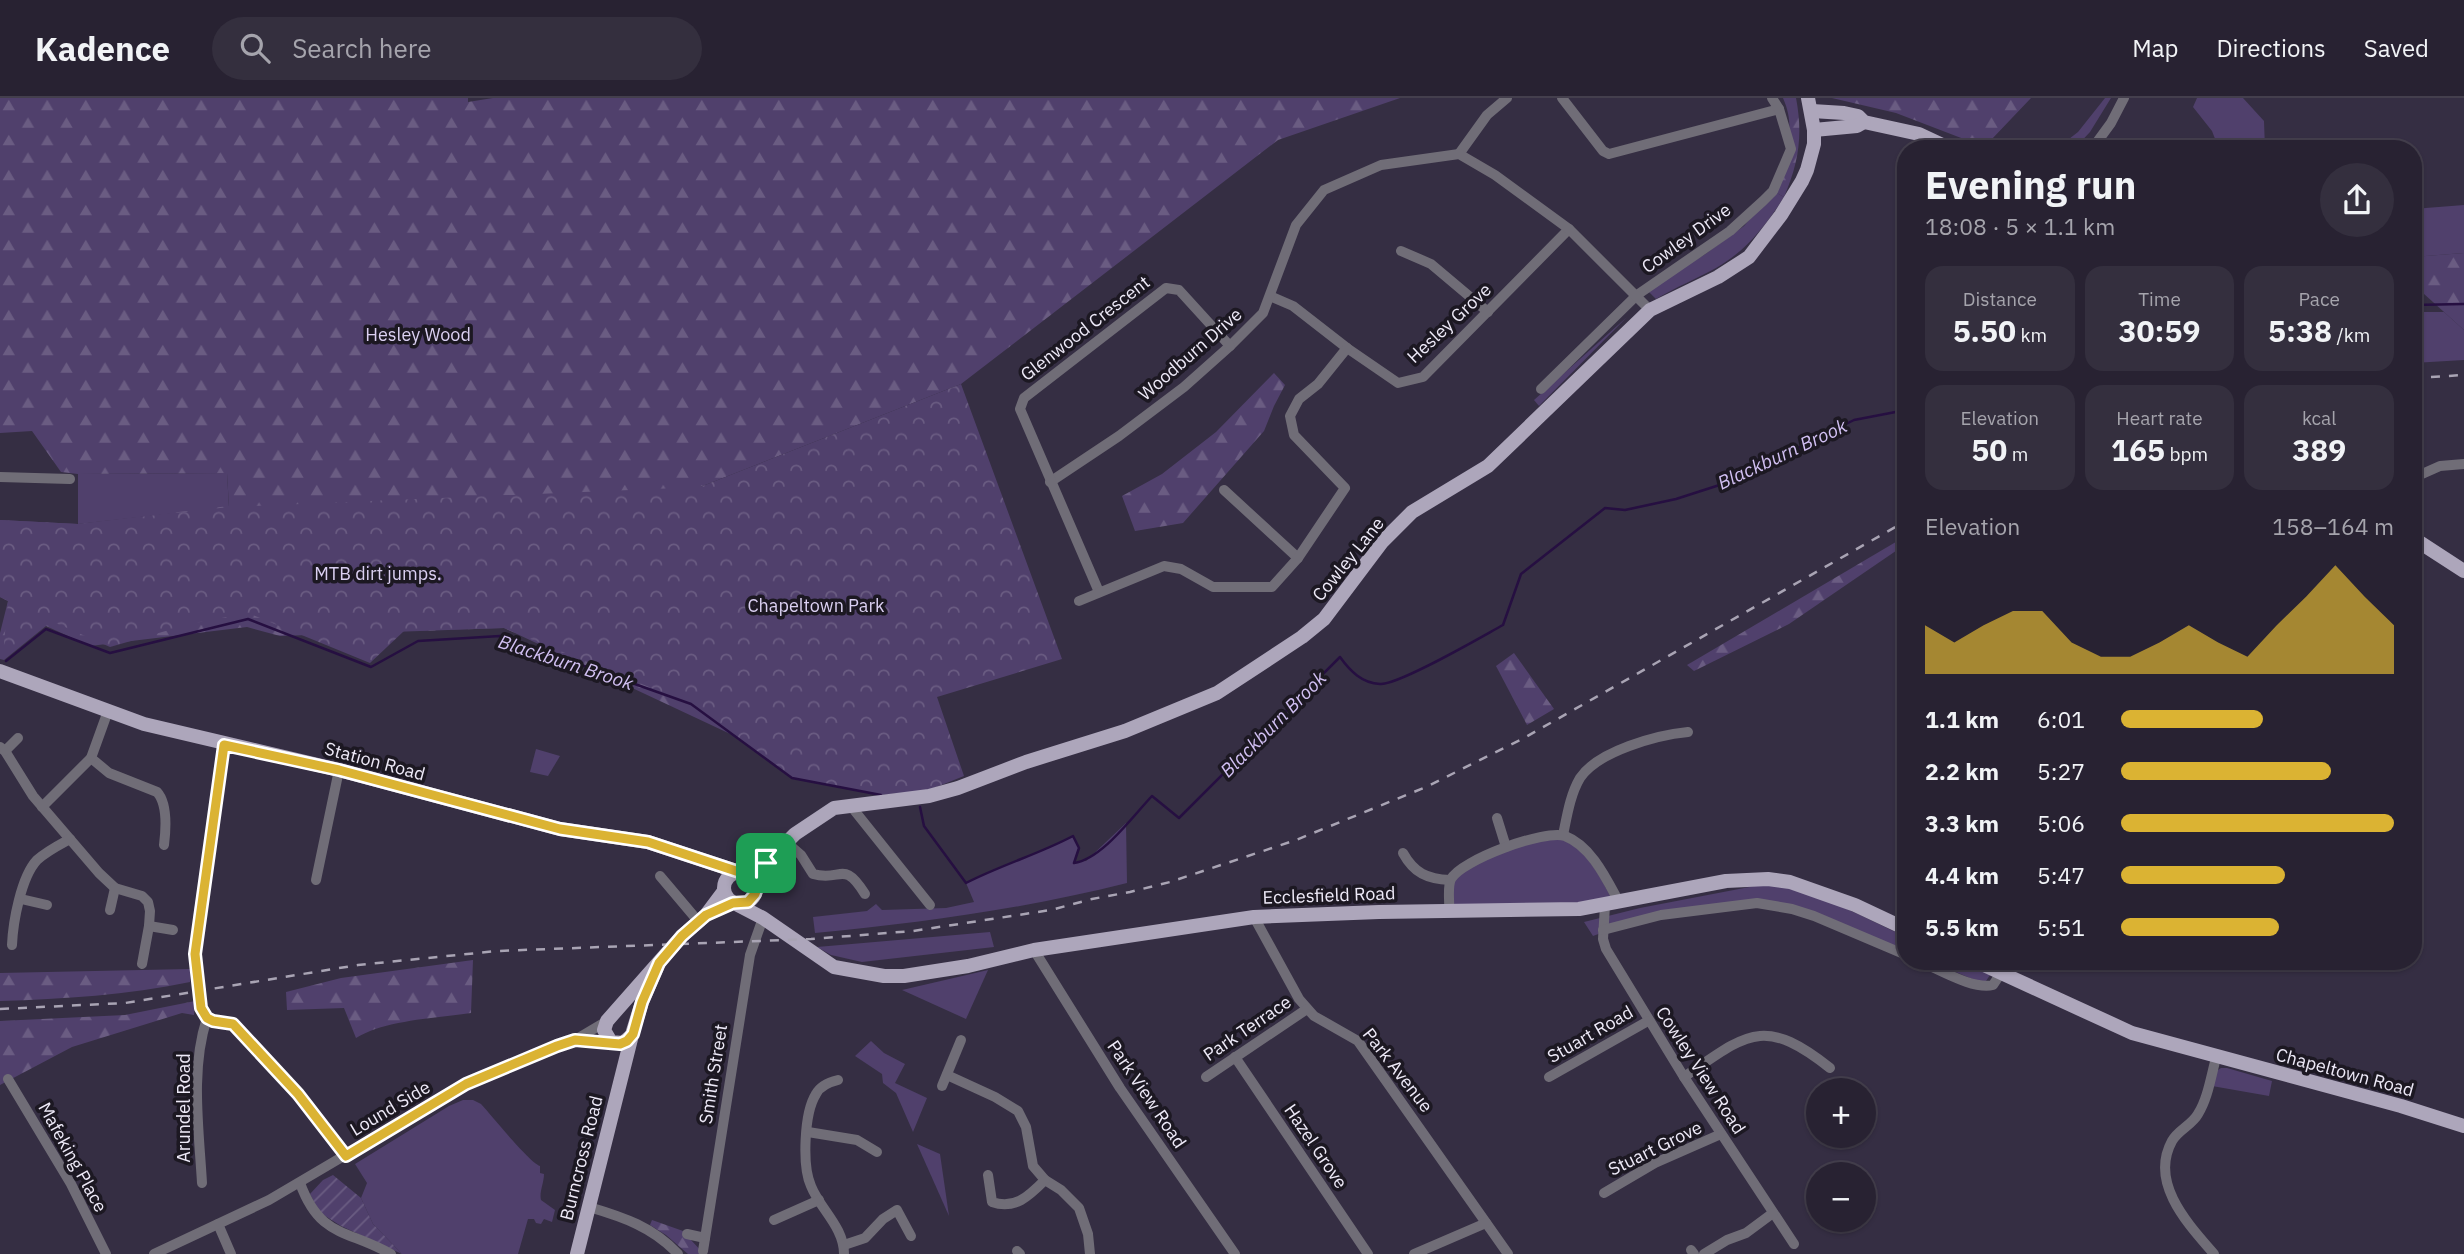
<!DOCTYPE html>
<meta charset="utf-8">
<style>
:root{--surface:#282232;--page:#342f3e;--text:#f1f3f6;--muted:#a5a4ac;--line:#443f4d;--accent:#dbb333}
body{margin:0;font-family:"IBM Plex Sans",sans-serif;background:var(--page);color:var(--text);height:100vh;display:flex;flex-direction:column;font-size:26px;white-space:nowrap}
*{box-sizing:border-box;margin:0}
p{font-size:23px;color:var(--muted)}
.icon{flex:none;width:38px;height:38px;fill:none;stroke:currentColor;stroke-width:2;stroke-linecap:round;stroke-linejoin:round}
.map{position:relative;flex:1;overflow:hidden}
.panel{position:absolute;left:1897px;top:42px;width:525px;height:830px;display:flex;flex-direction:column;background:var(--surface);border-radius:28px;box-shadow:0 2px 5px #0004,0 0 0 2px var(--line)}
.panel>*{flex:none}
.fabs{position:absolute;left:1806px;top:980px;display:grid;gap:14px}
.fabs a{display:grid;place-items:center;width:70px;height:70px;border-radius:50%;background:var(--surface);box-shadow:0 2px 5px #0004,0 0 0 2px var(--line);font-size:35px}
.pin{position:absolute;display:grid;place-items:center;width:60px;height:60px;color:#fff;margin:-30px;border-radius:14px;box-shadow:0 4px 10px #0006}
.round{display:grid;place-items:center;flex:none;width:74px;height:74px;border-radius:37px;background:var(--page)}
.head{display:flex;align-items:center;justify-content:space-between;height:119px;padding:0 28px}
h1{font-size:38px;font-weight:700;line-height:52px}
.figures{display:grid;grid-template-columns:repeat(3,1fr);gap:10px;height:119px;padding:7px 28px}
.figures div{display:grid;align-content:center;border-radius:18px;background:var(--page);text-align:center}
.figures b{font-size:30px;font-weight:700}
.figures small{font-size:19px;font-weight:400}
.figures p{font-size:19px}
.chart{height:196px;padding:14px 28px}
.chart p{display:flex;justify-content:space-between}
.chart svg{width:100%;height:126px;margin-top:7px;fill:var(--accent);opacity:.7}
ul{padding:0 28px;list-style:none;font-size:23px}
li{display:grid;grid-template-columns:112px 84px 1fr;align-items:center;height:52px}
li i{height:18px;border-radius:9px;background:var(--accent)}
header{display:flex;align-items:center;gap:42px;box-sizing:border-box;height:98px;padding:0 35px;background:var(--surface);border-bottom:2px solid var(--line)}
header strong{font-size:33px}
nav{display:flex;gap:38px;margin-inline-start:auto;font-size:24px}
.search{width:490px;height:63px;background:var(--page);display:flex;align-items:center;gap:18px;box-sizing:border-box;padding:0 24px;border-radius:38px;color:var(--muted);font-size:26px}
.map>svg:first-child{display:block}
.grass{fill:#50406c}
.forest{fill:url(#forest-firs)}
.park{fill:url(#park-crowns)}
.garden{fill:url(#garden-furrows)}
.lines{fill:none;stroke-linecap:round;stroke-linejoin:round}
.stream{stroke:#260f41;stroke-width:2.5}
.minor{stroke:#706d77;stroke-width:10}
.major{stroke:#ada6bb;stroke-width:14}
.rail{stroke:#a9a4b4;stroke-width:2.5;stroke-dasharray:9 9;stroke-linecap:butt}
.minor-bridge{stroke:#706d77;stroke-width:10}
.route-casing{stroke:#fff;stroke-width:14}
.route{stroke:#dbb333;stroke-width:9}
.labels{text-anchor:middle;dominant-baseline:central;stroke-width:7;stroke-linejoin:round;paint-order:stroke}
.street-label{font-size:18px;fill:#eeeaf8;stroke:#1c1822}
.park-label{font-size:18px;fill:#dbd0f2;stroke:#1c1822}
.water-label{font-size:19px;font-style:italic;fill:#d2c0f3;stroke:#1c1822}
</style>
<header>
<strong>Kadence</strong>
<div class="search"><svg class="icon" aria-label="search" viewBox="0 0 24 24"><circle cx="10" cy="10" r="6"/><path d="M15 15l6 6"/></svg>Search here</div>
<nav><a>Map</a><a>Directions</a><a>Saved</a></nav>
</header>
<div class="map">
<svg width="2464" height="1156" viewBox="0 0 2464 1156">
<defs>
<pattern id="forest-firs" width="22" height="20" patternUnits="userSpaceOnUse" patternTransform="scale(1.75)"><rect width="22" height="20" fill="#50406c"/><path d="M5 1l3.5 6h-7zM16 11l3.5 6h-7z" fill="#6a5c82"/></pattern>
<pattern id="park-crowns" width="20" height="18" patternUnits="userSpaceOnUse" patternTransform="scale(1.75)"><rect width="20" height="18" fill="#50406c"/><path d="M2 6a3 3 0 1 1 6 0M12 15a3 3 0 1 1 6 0" fill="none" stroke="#6a5c82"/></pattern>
<pattern id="garden-furrows" width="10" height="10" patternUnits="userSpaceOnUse" patternTransform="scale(1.75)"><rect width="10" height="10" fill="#50406c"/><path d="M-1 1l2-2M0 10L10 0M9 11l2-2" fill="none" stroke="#6a5c82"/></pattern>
</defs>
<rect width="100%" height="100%" fill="#352e43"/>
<g class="grass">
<polygon points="2105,0 2111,0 2090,34 2074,51 2056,51 2078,34"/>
<polygon points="2197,0 2243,0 2264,23 2265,51 2219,51 2212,33 2193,9"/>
<path d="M1773 93 1784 99C1766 127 1746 153 1716 170 1696 181 1676 189 1656 201L1646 191 1704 157 1744 128Z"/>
<polygon points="2464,107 2464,155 2413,159 2413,111"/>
<polygon points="2413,214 2444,214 2464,232 2464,262 2413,265"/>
<polygon points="1627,219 1539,308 1534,302"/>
<polygon points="227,375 229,409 78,426 78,376"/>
<polygon points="536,651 560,658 548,678 530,674"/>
<path d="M1126 725 1127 785C1024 811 920 825 815 835L813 819 867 813 876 806 882 812 946 810 974 804 966 785C1001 767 1039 756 1073 738L1079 750 1074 764 1086 763Z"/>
<path d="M1541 741C1547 741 1557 740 1563 742 1587 751 1601 781 1612 801L1586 809 1453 811C1453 803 1451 790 1454 783 1462 767 1523 747 1541 741Z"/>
<path d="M1765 786C1816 793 1860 817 1906 839V852L1789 807 1659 814 1593 838 1584 824 1640 810Z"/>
<polygon points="990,834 994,849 862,864 831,857 817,849"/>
<polygon points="1930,863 1958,863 1990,877 1986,883 1977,883"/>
<polygon points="988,872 966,921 902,892"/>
<polygon points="871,943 884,955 905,966 895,985 927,1000 913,1034 896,995 883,985 882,976 855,958"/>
<polygon points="2221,970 2227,970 2272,983 2269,998 2212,988 2215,974"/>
<path d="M463 1002H473L481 1006C493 1019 528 1063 540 1068V1075L544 1076C544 1085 539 1094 541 1102L555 1112 552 1124 544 1121 541 1126 536 1125 534 1121H528L518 1156H402L373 1126 361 1100 367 1085 355 1066 449 1008Z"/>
<polygon points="917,1046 940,1056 949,1118"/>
</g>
<g class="forest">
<polygon points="0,0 468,0 468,4 493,0 1400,0 1278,42 961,286 700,389 944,684 898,695 820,678 504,530 280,538 247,529 90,548 46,528 4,562 0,561 0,535 8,503 0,499 0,422 78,426 229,408 227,375 78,376 61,374 32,333 0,335"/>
<path d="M1783 0H1796C1803 36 1799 65 1784 99L1773 93C1784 59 1798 34 1783 0Z"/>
<polygon points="1832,0 2031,0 1991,42 1969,43 1896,15"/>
<polygon points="2464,155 2464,232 2413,186 2413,159"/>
<polygon points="1274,275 1285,287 1274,308 1264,333 1183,425 1135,433 1122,398 1162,376 1216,334"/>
<polygon points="1906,438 1906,446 1789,526 1694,573 1687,567"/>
<polygon points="1514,555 1554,611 1527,627 1496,568"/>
<path d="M473 862 471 915C437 920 385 922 356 940L344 910 287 912 286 894 341 880Z"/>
<path d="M190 871V884C127 897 64 901 0 903V875Z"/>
<polygon points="195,903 194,917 182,915 72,949 0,987 0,923 125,917"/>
<polygon points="652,1122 683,1133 683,1139 690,1141 704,1156 688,1156 666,1137 650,1127"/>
</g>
<polygon class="park" points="961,286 1062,561 937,599 964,678 929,692 881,697 792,680 691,606 504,530 404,533 370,565 248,515 190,526 110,549 49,522 3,556 8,503 0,499 0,422 78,426 229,409 700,389"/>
<polygon class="garden" points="333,1077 361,1100 373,1126 402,1156 341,1128 319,1114 310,1096 323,1082"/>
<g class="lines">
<g class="stream">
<polyline points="2413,207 2464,206"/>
<polyline points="6,563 46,531 110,555 248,521 371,569 418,543 500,538 691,606 792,680 881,697"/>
<path d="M920 709 924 728 966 785C1001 767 1039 756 1073 738L1079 750 1074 765C1102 761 1132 719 1152 698L1179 720 1340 559C1350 573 1362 585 1380 586 1399 587 1481 539 1503 527L1521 476 1605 410 1625 412 1676 401 1732 383 1854 322 1906 312"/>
</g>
<g class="minor">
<polyline points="1562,0 1603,53 1609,56 1779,11"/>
<polyline points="2092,51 2111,25 2124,0"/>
<polyline points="1459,56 1487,17 1507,0"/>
<polyline points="1401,153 1431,166 1488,214"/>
<polyline points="1270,198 1293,208 1347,250 1398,285 1423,279 1569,131"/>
<polyline points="1541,291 1637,197 1730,133 1763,103 1773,93 1791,51 1779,11 1772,0"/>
<polyline points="0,379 70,381"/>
<polyline points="2413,380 2440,368 2464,366"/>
<polyline points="1050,384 1119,338 1184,289 1230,248 1263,215 1296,127 1324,92 1381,67 1459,56 1495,77 1569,131 1650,212"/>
<polyline points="1224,392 1298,460"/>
<polyline points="1099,494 1020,311 1024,300 1166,190 1179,192 1230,248"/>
<polyline points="1079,503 1164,468 1181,471 1213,489 1272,489 1298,460 1345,390 1294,337 1290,318 1299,301 1318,286 1347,250"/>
<polyline points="0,649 5,653 33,698 99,775 115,790 142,798 148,804 150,813 149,828 142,866"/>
<polyline points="5,653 18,640"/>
<path d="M91 660 109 675 157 694C168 706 166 731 164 747"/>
<polyline points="850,707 930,807"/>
<polyline points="42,709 91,660 108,613"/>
<polyline points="1497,720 1506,749"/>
<path d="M1563 737C1567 718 1570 697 1580 680 1598 653 1657 637 1688 634"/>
<path d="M786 744 801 757 813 776C842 784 843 761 865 796"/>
<path d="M1403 755C1414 775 1427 781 1450 782"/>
<polyline points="660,778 698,823"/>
<polyline points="316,782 339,672"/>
<polyline points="21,801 47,807"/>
<polyline points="1605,807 1603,841 1606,851 1684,979 1794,1146"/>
<polyline points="110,812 115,790"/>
<path d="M1449 813C1450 804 1447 789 1451 781 1461 762 1545 731 1565 738 1591 748 1606 780 1619 804"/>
<polyline points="1254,819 1299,901 1314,918 1358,943 1508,1156"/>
<polyline points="149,828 173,832"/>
<polyline points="1603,832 1661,817 1757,805 1792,811 1814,818 1906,857"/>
<path d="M12 847C13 824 21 779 37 762 47 753 59 747 70 741"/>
<polyline points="1034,852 1120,990 1235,1156"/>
<path d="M1919 863C1939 871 1973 892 1993 887L2001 875"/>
<polyline points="196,877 195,856 199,815 224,647"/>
<polyline points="207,920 233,926 298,996 346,1058"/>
<polyline points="578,942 611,944"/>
<polyline points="1235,959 1368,1156"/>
<polyline points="947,977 995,999 1018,1013 1026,1029 1033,1068 1045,1082 1061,1092 1079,1110 1088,1136 1090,1156"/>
<polyline points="1206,979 1307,911"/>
<polyline points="1549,979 1648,923"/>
<path d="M1684 979C1747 936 1763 917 1830 970"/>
<polyline points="8,981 71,1086 106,1156"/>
<path d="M838 982C830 984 820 988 816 996 804 1015 802 1068 811 1088 820 1111 844 1129 844 1156"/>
<polyline points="942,988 961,942"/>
<polyline points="808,1034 857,1042 877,1054"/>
<path d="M988 1077 992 1104C1015 1112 1029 1098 1045 1082"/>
<path d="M202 1085C199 1031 190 972 207 920L203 915"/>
<path d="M300 1085C320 1140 347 1131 391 1156"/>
<polyline points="1604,1095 1655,1065 1721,1036"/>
<path d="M589 1109C623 1119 653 1129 678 1156"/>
<polyline points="774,1122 819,1102"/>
<polyline points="218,1126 231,1156"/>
<polyline points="687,1136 705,1140"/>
<polyline points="844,1147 865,1140 883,1121 897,1112 911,1138"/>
<polyline points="1691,1152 1694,1156"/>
<polyline points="703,1153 750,857 763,820"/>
<polyline points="1017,1153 1020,1156"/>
<polyline points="154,1156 269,1102 466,986 575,942 607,923"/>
<polyline points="1414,1156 1486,1125"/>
<polyline points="1704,1156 1727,1142 1746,1135 1773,1115"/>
<path d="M2214 1156C2188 1126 2149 1085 2172 1043 2178 1032 2192 1027 2198 1016 2208 1000 2211 978 2216 960"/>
</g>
<g class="major">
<polyline points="1812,13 1844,15 1858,18 1864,24 1919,36 1951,51"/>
<polyline points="1814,32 1857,28 1864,24"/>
<polyline points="2413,440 2464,473"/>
<polyline points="0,573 144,626 339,672 560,731 648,744 739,774"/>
<circle cx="740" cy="790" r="16"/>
<polyline points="744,775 766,765 795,736 834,710 929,698 958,690 1026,664 1125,633 1217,595 1302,539 1324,521 1382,444 1412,414 1488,368 1650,212 1718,179 1749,159 1781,117 1802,83 1807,72 1814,46 1814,32 1808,0"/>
<polyline points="738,807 763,820 834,869 884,878 904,878 968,868 1034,852 1254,819 1379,814 1579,811 1726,783 1768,781 1790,784 1855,807 1906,831"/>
<polyline points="1975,863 2132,935 2401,1008 2464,1028"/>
<polyline points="632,937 623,945 611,944 604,932 607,923 682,838 706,817 724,793"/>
<polyline points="577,1156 633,933 642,904 659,865"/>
</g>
<g class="rail">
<polyline points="2413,280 2464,277"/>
<polyline points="0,911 125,905 358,867 497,853 811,841 913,833 1051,812 1092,801 1130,794 1170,784 1296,742 1426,689 1524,640 1906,423"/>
</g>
<polyline class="minor-bridge" points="196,877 201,910"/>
</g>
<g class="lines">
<defs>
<polygon id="route" points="224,647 339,672 560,731 648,744 739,774 744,775 766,765 755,796 748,804 733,805 706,817 682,838 659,865 642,904 633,936 627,943 620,946 575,942 557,948 466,986 346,1058 298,996 233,926 213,923 207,920 201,910 195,856"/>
</defs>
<use href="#route" class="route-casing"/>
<use href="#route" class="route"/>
</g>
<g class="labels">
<g class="street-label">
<text transform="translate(1686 140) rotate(-36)">Cowley Drive</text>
<text transform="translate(1449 225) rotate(-43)">Hesley Grove</text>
<text transform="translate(1085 230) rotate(-38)">Glenwood Crescent</text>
<text transform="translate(1190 256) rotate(-41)">Woodburn Drive</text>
<text transform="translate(1348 461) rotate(-51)">Cowley Lane</text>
<text transform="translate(375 663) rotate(15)">Station Road</text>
<text transform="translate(1329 797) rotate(-2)">Ecclesfield Road</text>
<text transform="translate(1247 930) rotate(-34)">Park Terrace</text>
<text transform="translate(1590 936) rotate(-30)">Stuart Road</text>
<text transform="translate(1398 972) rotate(52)">Park Avenue</text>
<text transform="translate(1701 972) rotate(57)">Cowley View Road</text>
<text transform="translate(2345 974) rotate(15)">Chapeltown Road</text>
<text transform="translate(713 976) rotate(-81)">Smith Street</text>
<text transform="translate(1147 996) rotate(56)">Park View Road</text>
<text transform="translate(183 1010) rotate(-90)">Arundel Road</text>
<text transform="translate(390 1010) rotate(-31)">Lound Side</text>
<text transform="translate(1316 1048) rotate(56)">Hazel Grove</text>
<text transform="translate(1655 1050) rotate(-26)">Stuart Grove</text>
<text transform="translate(73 1059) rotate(61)">Mafeking Place</text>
<text transform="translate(581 1060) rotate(-76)">Burncross Road</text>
</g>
<g class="park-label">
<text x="418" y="236">Hesley Wood</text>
<text x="378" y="475">MTB dirt jumps.</text>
<text x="816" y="507">Chapeltown Park</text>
</g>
<g class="water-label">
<text transform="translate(1782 356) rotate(-25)">Blackburn Brook</text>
<text transform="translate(566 564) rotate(18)">Blackburn Brook</text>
<text transform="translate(1273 626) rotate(-45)">Blackburn Brook</text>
</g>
</g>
</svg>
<div class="fabs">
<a>+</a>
<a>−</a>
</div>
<div class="pin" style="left:766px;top:765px;background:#1e9e55"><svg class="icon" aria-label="arrive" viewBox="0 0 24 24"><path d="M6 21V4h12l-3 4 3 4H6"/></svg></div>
<section class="panel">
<div class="head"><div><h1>Evening run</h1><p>18:08 · 5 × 1.1 km</p></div><a class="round"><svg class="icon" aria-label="share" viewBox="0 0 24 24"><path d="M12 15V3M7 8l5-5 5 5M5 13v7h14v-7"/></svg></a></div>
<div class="figures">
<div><p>Distance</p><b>5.50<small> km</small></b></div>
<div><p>Time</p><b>30:59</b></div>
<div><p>Pace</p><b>5:38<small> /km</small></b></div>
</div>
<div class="figures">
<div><p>Elevation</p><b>50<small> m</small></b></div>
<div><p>Heart rate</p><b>165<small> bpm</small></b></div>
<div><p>kcal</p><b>389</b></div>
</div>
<div class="chart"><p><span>Elevation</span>158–164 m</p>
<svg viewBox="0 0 160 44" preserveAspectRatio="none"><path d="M0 44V27L10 33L20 27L30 22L40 22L50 33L60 38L70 38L80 33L90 27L100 33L110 38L120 27L130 17L140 6L150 17L160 27V44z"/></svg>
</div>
<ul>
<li><b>1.1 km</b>6:01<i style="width:52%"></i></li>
<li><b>2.2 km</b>5:27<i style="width:77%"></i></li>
<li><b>3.3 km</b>5:06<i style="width:100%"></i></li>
<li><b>4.4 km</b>5:47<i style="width:60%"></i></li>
<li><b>5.5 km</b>5:51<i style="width:58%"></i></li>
</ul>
</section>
</div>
